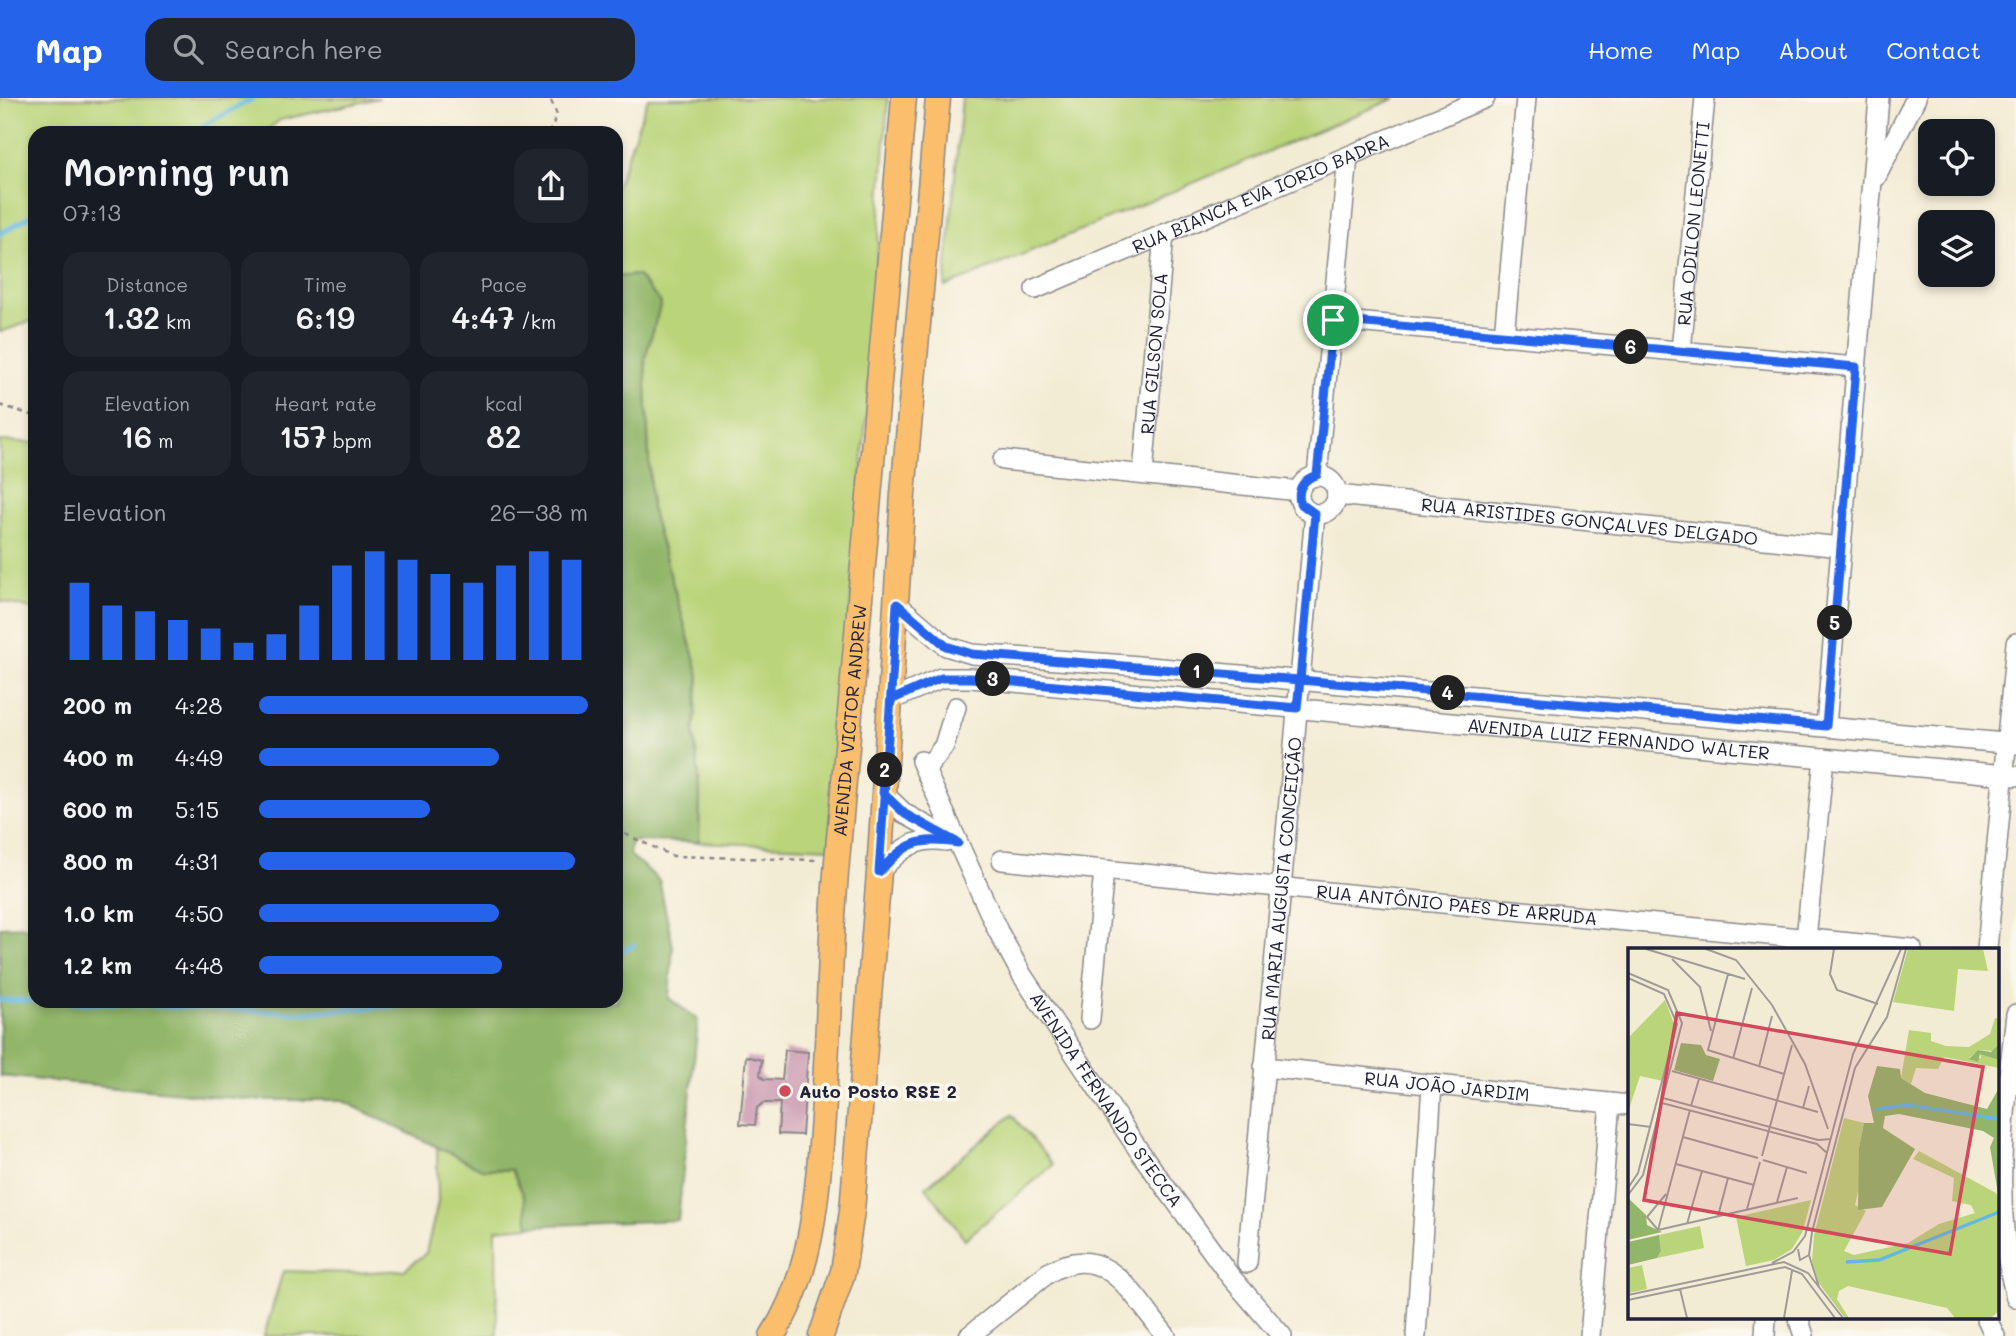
<!DOCTYPE html>
<meta charset="utf-8">
<style>
:root{--surface:#171b24;--page:#20242c;--text:#f1f3f6;--muted:#9ea1a6;--accent:#2563eb}
body{margin:0;font-family:Mali,sans-serif;background:var(--page);color:var(--text);height:100vh;display:flex;flex-direction:column;font-size:26px;white-space:nowrap}
*{box-sizing:border-box;margin:0}
p{font-size:23px;color:var(--muted)}
.icon{flex:none;width:38px;height:38px;fill:none;stroke:currentColor;stroke-width:2;stroke-linecap:round;stroke-linejoin:round}
.map{position:relative;flex:1;overflow:hidden}
.details{position:absolute;left:28px;top:28px;width:595px;height:882px;display:flex;flex-direction:column;background:var(--surface);border-radius:21px;box-shadow:0 4px 10px #0003}
.details>*{flex:none}
.fabs{position:absolute;left:1918px;top:21px;display:grid;gap:14px}
.fabs a{display:grid;place-items:center;width:77px;height:77px;border-radius:14px;background:var(--surface);box-shadow:0 4px 10px #0003;font-size:35px}
.pin{position:absolute;display:grid;place-items:center;width:60px;height:60px;color:#fff;margin:-30px;border:4px solid #fff;border-radius:50%;box-shadow:0 2px 7px #0007}
.km{position:absolute;width:35px;height:35px;margin:-18px;border-radius:50%;background:#222;color:#fff;font-size:19px;line-height:35px;text-align:center}
.round{display:grid;place-items:center;flex:none;width:74px;height:74px;border-radius:21px;background:var(--page)}
.overview{display:flex;align-items:center;justify-content:space-between;height:119px;padding:0 35px}
h1{font-size:38px;font-weight:600;line-height:52px}
.stats{display:grid;grid-template-columns:repeat(3,1fr);gap:10px;height:119px;padding:7px 35px}
.stats div{display:grid;align-content:center;border-radius:18px;background:var(--page);text-align:center}
.stats b{font-size:30px;font-weight:600}
.stats small{font-size:19px;font-weight:400}
.stats p{font-size:19px}
.chart{height:196px;padding:14px 35px}
.chart p{display:flex;justify-content:space-between}
.chart svg{width:100%;height:126px;margin-top:7px;stroke:var(--accent);stroke-width:6}
ul{padding:0 35px;list-style:none;font-size:23px}
li{display:grid;grid-template-columns:112px 84px 1fr;align-items:center;height:52px}
li i{height:18px;border-radius:9px;background:var(--accent)}
header{display:flex;align-items:center;gap:42px;box-sizing:border-box;height:98px;padding:0 35px;background:var(--accent);color:#fff}
header strong{font-size:33px}
nav{display:flex;gap:38px;margin-inline-start:auto;font-size:24px}
.search{width:490px;height:63px;background:var(--page);display:flex;align-items:center;gap:18px;box-sizing:border-box;padding:0 24px;border-radius:21px;color:var(--muted);font-size:26px}
.map>svg:first-child{display:block}
.green{fill:#b9d479;stroke:#6e7b5a;stroke-width:2}
.forest{fill:#92b669;stroke:#5a6c52;stroke-width:2}
.lines{fill:none;stroke-linecap:round;stroke-linejoin:round}
.stream{stroke:#64b8e0;stroke-width:5}
.building{fill:#ca99b0}
.minor-casing{stroke:#8a8788;stroke-width:22}
.major-casing{stroke:#8a8788;stroke-width:27}
.path{stroke:#8a8788;stroke-width:2.5;stroke-dasharray:5 5;stroke-linecap:butt}
.minor{stroke:#fff;stroke-width:19}
.major{stroke:#fabe6d;stroke-width:24}
.route-casing{stroke:#fff;stroke-width:14}
.route{stroke:#2563eb;stroke-width:9}
.poi-dot{fill:#d1495b;stroke:#fbf7ec;stroke-width:2.5}
.labels{text-anchor:middle;dominant-baseline:central;stroke-width:7;stroke-linejoin:round;paint-order:stroke}
.street-label{font-size:18px;fill:#22223b;stroke:#fbf7ec}
.poi-label{font-size:18px;font-weight:bold;fill:#22223b;stroke:#fbf7ec;text-anchor:start}
.inset-river{fill:none;stroke:#64b8e0;stroke-width:3.5}
.inset-road{fill:none;stroke:#9f9b97;stroke-width:2}
.view{fill:#d1495b;fill-opacity:0.15;stroke:#d1495b;stroke-width:3.5}
.inset-edge{fill:none;stroke:#22223b;stroke-width:3.5}
</style>
<header>
<strong>Map</strong>
<div class="search"><svg class="icon" aria-label="search" viewBox="0 0 24 24"><circle cx="10" cy="10" r="6"/><path d="M15 15l6 6"/></svg>Search here</div>
<nav><a>Home</a><a>Map</a><a>About</a><a>Contact</a></nav>
</header>
<div class="map">
<svg width="2016" height="1238" viewBox="0 0 2016 1238">
<rect width="100%" height="100%" fill="#fbf7ec"/>
<filter id="ink" filterUnits="userSpaceOnUse"><feTurbulence type="fractalNoise" baseFrequency=".0143" numOctaves="2"/><feDisplacementMap in="SourceGraphic" scale="14" xChannelSelector="R" yChannelSelector="G"/><feConvolveMatrix kernelMatrix="1 2 1 2 8 2 1 2 1" color-interpolation-filters="sRGB"/></filter>
<filter id="wash" filterUnits="userSpaceOnUse"><feTurbulence type="fractalNoise" baseFrequency=".00686" numOctaves="4" result="noise"/><feDisplacementMap in="SourceGraphic" scale="28" xChannelSelector="R" yChannelSelector="G"/><feGaussianBlur stdDeviation="1.57" result="paint"/><feColorMatrix in="noise" values="0 0 0 0 0 0 0 0 0 0 0 0 0 0 0 0 0 1.4 0 .05"/><feComposite in="paint" operator="in"/></filter>
<g filter="url(#wash)">
<rect width="100%" height="100%" fill="#f3ecd5"/>
<g class="green">
<polygon points="0,0 380,0 280,22 263,35 35,35 35,222 0,234"/>
<polygon points="648,0 888,0 867,310 830,750 699,744 700,689 694,636 699,577 651,410 645,260 660,205 637,177 616,179 616,90"/>
<polygon points="962,0 1396,0 945,189"/>
<polygon points="0,343 35,345 35,512 0,503"/>
<polygon points="1012,1017 1053,1067 965,1141 926,1089"/>
<polygon points="437,1048 482,1071 512,1072 524,1098 529,1128 496,1131 497,1238 264,1238 283,1173 353,1175 404,1172 426,1155 438,1104"/>
</g>
<polygon class="forest" points="637,177 661,205 645,260 651,410 699,577 694,636 700,689 699,744 631,743 629,756 659,782 673,848 669,900 698,922 678,1122 529,1128 524,1098 512,1072 482,1071 341,1002 255,1002 0,978 0,829 35,828 35,903 616,903 616,179"/>
<g class="lines">
<g class="stream">
<polyline points="190,35 254,0"/>
<polyline points="0,136 35,115"/>
<polyline points="616,856 634,847"/>
<polyline points="0,902 35,903"/>
<polyline points="44,903 302,915 461,903"/>
</g>
</g>
<g id="blocks">
<polygon class="building" points="785,952 808,954 802,1037 778,1036 780,1005 763,1005 757,1010 755,1027 740,1026 746,958 762,962 760,977 764,981 782,982"/>
</g>
</g>
<g filter="url(#ink)">
<use href="#blocks" fill-opacity="0" stroke="#8a8788" stroke-width="2"/>
<g class="lines">
<defs>
<g id="minor">
<polyline points="1876,79 1916,0"/>
<path id="s1" d="M1035 191 1485 0"/>
<polyline points="1333,222 1856,269"/>
<polyline points="1504,238 1526,0"/>
<path id="s2" d="M1681 253 1705 0"/>
<polyline points="1003,362 1299,393"/>
<path id="s3" d="M1143 376 1164 136"/>
<circle cx="1318" cy="397" r="19"/>
<polyline points="1317,378 1348,59"/>
<path id="s4" d="M1337 397 1841 449"/>
<polyline points="897,506 946,548 972,556 1127,567 2016,646"/>
<path id="s5" d="M891 602 941 580H971L2016 678"/>
<polyline points="1826,628 1879,0"/>
<path id="s6" d="M921 663 998 833 1022 877 1140 1054 1230 1178 1282 1238"/>
<polyline points="927,670 944,648 956,609"/>
<polyline points="883,695 905,716 958,745"/>
<path id="s7" d="M1002 762 1912 851"/>
<path d="M879 774C899 752 915 738 946 743"/>
<polyline points="1806,841 1824,660"/>
<polyline points="1987,851 2016,545"/>
<path d="M2016 916C2005 1017 1990 1099 2016 1200"/>
<polyline points="1090,921 1104,772"/>
<path id="s8" d="M1264 969 1629 1007"/>
<path id="s9" d="M1247 1165 1315 416"/>
<polyline points="1798,1219 1804,1238"/>
<polyline points="1986,1219 1995,1238"/>
<path d="M969 1238 1048 1175C1106 1140 1133 1198 1166 1238"/>
<polyline points="1416,1238 1432,986"/>
<polyline points="1590,1238 1610,1005"/>
<polyline points="1765,1238 1766,1219"/>
</g>
<g id="major">
<path id="s10" d="M772 1238C811 1179 817 1102 822 1033 829 943 829 853 837 763 860 509 881 254 904 0"/>
<polyline points="821,1238 843,1174 852,1113 879,774 903,396 938,0"/>
</g>
</defs>
<use href="#minor" class="minor-casing"/>
<use href="#major" class="major-casing"/>
<g class="path">
<polyline points="549,35 557,17 550,0"/>
<polyline points="0,307 35,318"/>
<polyline points="616,732 673,758 817,762"/>
</g>
<use href="#minor" class="minor"/>
<use href="#major" class="major"/>
</g>
</g>
<g class="lines" filter="url(#ink)">
<defs>
<path id="route" d="M1333 222 1317 377C1303 381 1297 391 1300 405L1315 416 1300 582 972 556 946 548 897 506 879 774C907 744 917 739 958 745L905 716 883 695 891 602 941 580H971L1297 610 1300 582 1826 628 1856 269 1333 222"/>
</defs>
<use href="#route" class="route-casing"/>
<use href="#route" class="route"/>
</g>
<circle class="poi-dot" cx="785" cy="993" r="7"/>
<g class="labels">
<g class="street-label">
<text stroke="none"><textPath href="#s1" startOffset="245">RUA BIANCA EVA IORIO BADRA</textPath></text>
<text stroke="none"><textPath href="#s2" startOffset="128">RUA ODILON LEONETTI</textPath></text>
<text stroke="none"><textPath href="#s3" startOffset="121">RUA GILSON SOLA</textPath></text>
<text stroke="none"><textPath href="#s4" startOffset="254">RUA ARISTIDES GONÇALVES DELGADO</textPath></text>
<text stroke="none"><textPath href="#s10" startOffset="625">AVENIDA VICTOR ANDREW</textPath></text>
<text stroke="none"><textPath href="#s5" startOffset="735">AVENIDA LUIZ FERNANDO WALTER</textPath></text>
<text stroke="none"><textPath href="#s9" startOffset="376">RUA MARIA AUGUSTA CONCEIÇÃO</textPath></text>
<text stroke="none"><textPath href="#s7" startOffset="457">RUA ANTÔNIO PAES DE ARRUDA</textPath></text>
<text stroke="none"><textPath href="#s8" startOffset="184">RUA JOÃO JARDIM</textPath></text>
<text stroke="none"><textPath href="#s6" startOffset="387">AVENIDA FERNANDO STECCA</textPath></text>
</g>
<g class="poi-label">
<text x="799" y="993">Auto Posto RSE 2</text>
</g>
</g>
<g transform="translate(1628 850)">
<rect width="371" height="371" fill="#f3ecd5"/>
<path d="M280 1H355L360 23 330 21 326 63 265 54ZM37 52 48 81 35 133 12 128 0 164V90ZM367 70 371 71V96L364 103 351 102 341 110H353L352 105 371 112V120L316 109 310 121 288 120 283 136 273 130 281 82 303 85V93L318 98 341 99 362 86ZM216 170 236 175 231 200 234 227 227 257 238 263 216 303 226 307 280 295 311 276 347 265 343 257 324 253 326 230 285 211 291 203 368 245 371 251V363L363 370H327L319 360 220 338 211 343 209 351 221 370H217L190 334 184 313 186 287ZM183 252 175 283 164 301 146 312 118 318 108 269ZM72 278 76 300 29 310 33 303 31 287ZM14 317 19 341 0 345V320Z" fill="#b9d479"/>
<path d="M53 95 73 97 78 107 92 111 85 133 46 122ZM371 96V112L352 106 350 114 341 111 350 102 363 104ZM249 118 272 121 273 130 297 145 359 161 371 140V251L362 199 366 190 355 183 271 166 257 168 255 180 287 201 254 259 230 262 231 200 236 175H246L240 148ZM0 250 18 267 19 277 34 284 0 292ZM31 287 33 303 29 310 0 317V294Z" fill="#92b669"/>
<path class="inset-river" d="M248 161 280 157 371 171M218 314 251 312 371 264"/>
<path class="inset-road" d="M18 1 117 31M78 1 108 12 144 57 177 116 200 181M206 1 202 26 209 42 250 56M44 11 72 39 83 83M0 25 40 42 54 75 15 227 0 247M100 26 80 102 156 126M0 30 36 46 49 76 10 225 0 240M105 111 124 40M131 119 144 68M44 123 190 164M35 150 190 192 203 191M34 155 189 196 199 205M63 158 71 131M175 160 181 138M0 176 23 179M55 189 130 210M134 208 164 97M135 212 179 225M48 216 126 237M149 254 159 219M119 261 132 214M90 268 100 230M59 276 74 223M30 282 170 250M30 282 62 162M30 282 19 269 38 246M170 301 172 312 181 307M144 315 165 304 177 288 225 106 273 1M191 339 181 307 184 284 227 120 259 69 278 1M52 341 59 370M0 347 156 314 180 325 215 370M0 352 157 319 174 326 207 370M156 370 164 323"/>
<path class="view" d="M49 65 355 119 322 306 16 252Z"/>
<rect width="371" height="371" class="inset-edge"/>
</g>
</svg>
<div class="fabs">
<a><svg class="icon" aria-label="locate" viewBox="0 0 24 24"><circle cx="12" cy="12" r="6"/><path d="M12 2v4M12 18v4M2 12h4M18 12h4"/></svg></a>
<a><svg class="icon" aria-label="layers" viewBox="0 0 24 24"><path d="M12 4l9 5-9 5-9-5zM3 14l9 5 9-5"/></svg></a>
</div>
<div class="pin" style="left:1333px;top:222px;background:#1e9e55"><svg class="icon" aria-label="arrive" viewBox="0 0 24 24"><path d="M6 21V4h12l-3 4 3 4H6"/></svg></div>
<b class="km" style="left:1197px;top:573px">1</b>
<b class="km" style="left:885px;top:672px">2</b>
<b class="km" style="left:993px;top:581px">3</b>
<b class="km" style="left:1448px;top:595px">4</b>
<b class="km" style="left:1835px;top:525px">5</b>
<b class="km" style="left:1631px;top:249px">6</b>
<section class="details">
<div class="overview"><div><h1>Morning run</h1><p>07:13</p></div><a class="round"><svg class="icon" aria-label="share" viewBox="0 0 24 24"><path d="M12 15V3M7 8l5-5 5 5M5 13v7h14v-7"/></svg></a></div>
<div class="stats">
<div><p>Distance</p><b>1.32<small> km</small></b></div>
<div><p>Time</p><b>6:19</b></div>
<div><p>Pace</p><b>4:47<small> /km</small></b></div>
</div>
<div class="stats">
<div><p>Elevation</p><b>16<small> m</small></b></div>
<div><p>Heart rate</p><b>157<small> bpm</small></b></div>
<div><p>kcal</p><b>82</b></div>
</div>
<div class="chart"><p><span>Elevation</span>26–38 m</p>
<svg viewBox="0 0 160 44" preserveAspectRatio="none"><path d="M5 44V17M15 44V25M25 44V27M35 44V30M45 44V33M55 44V38M65 44V35M75 44V25M85 44V11M95 44V6M105 44V9M115 44V14M125 44V17M135 44V11M145 44V6M155 44V9"/></svg>
</div>
<ul>
<li><b>200 m</b>4:28<i style="width:100%"></i></li>
<li><b>400 m</b>4:49<i style="width:73%"></i></li>
<li><b>600 m</b>5:15<i style="width:52%"></i></li>
<li><b>800 m</b>4:31<i style="width:96%"></i></li>
<li><b>1.0 km</b>4:50<i style="width:73%"></i></li>
<li><b>1.2 km</b>4:48<i style="width:74%"></i></li>
</ul>
</section>
</div>
